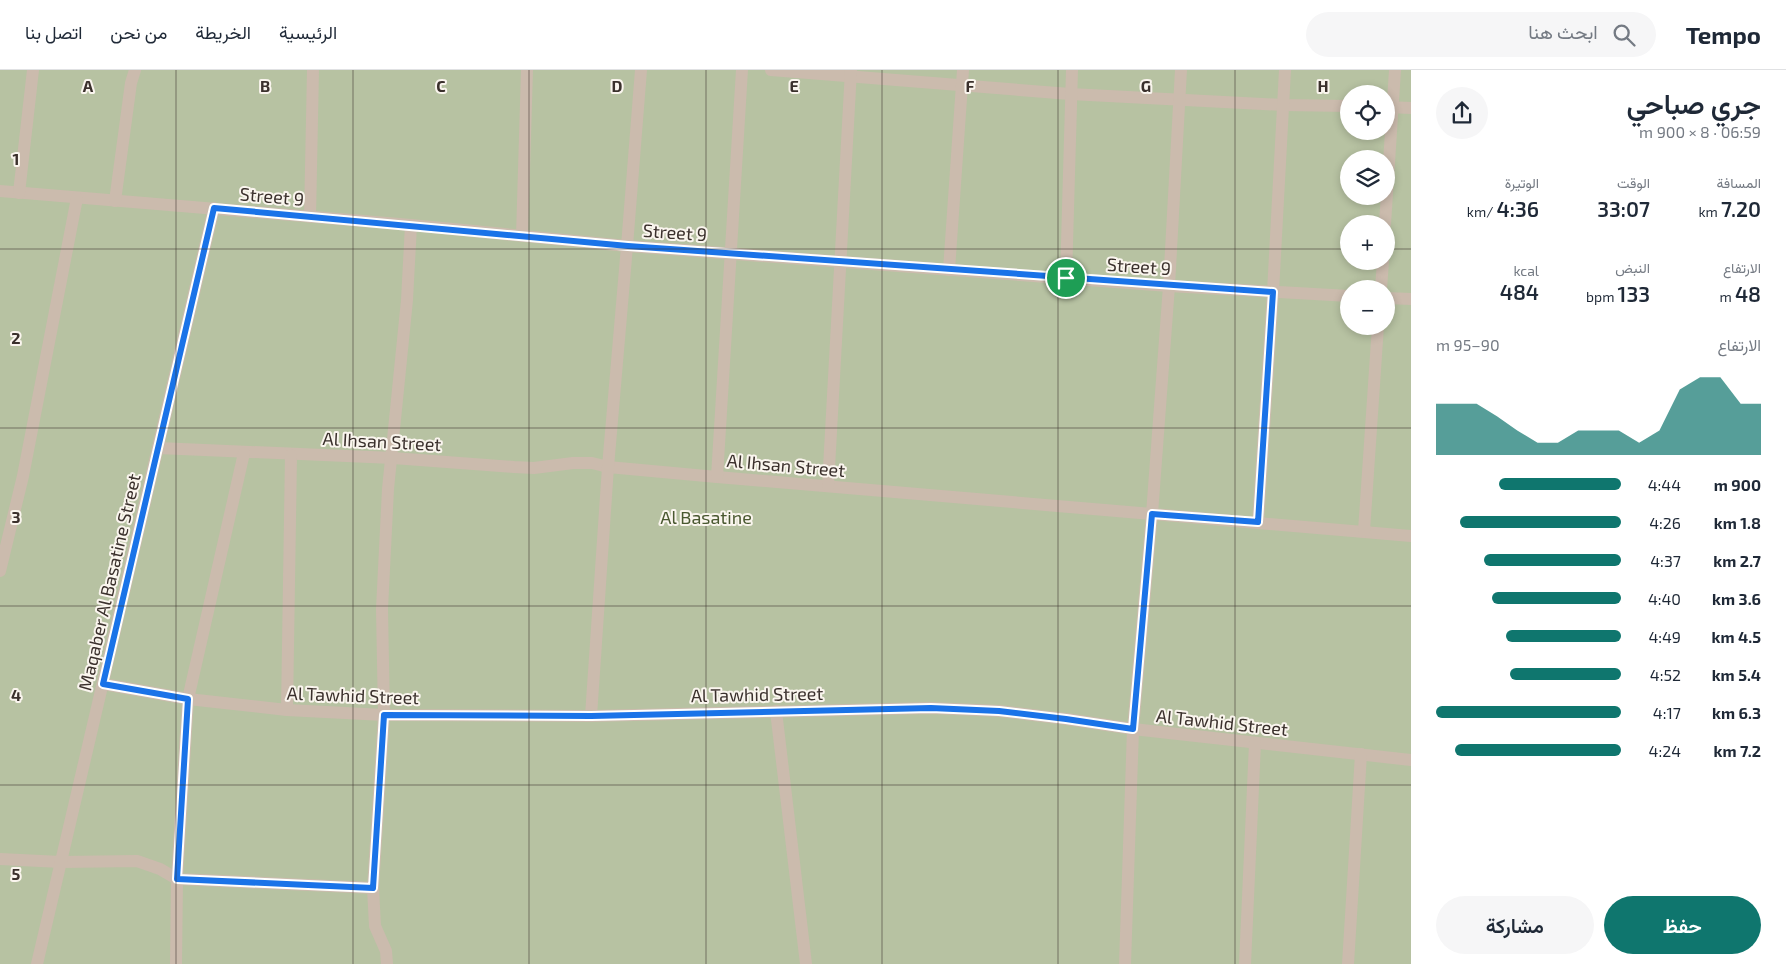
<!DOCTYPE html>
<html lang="ar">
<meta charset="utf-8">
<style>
:root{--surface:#fff;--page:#f6f6f7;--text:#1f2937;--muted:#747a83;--line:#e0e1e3;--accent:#0f766e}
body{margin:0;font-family:"Exo 2",Vazirmatn,sans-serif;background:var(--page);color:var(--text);direction:rtl;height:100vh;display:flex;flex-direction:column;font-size:19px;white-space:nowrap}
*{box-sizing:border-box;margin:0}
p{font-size:16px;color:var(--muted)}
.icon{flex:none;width:28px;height:28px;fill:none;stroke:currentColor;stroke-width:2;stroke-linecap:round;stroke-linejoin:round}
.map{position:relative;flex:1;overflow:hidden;direction:ltr}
.panel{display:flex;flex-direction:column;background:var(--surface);width:375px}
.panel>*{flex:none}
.buttons{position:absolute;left:1340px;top:15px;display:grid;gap:10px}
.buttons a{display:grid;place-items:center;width:55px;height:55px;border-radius:50%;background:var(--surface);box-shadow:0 2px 8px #0003;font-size:25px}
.pin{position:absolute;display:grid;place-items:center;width:42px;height:42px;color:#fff;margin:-21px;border:2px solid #fff;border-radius:50%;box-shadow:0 1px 5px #0007}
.round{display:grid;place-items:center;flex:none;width:52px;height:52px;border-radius:26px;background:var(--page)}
.overview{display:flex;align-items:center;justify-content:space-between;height:85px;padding:0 25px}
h1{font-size:28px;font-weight:600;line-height:38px}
.metrics{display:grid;grid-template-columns:repeat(3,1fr);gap:8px;height:85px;padding:5px 25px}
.metrics div{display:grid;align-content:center}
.metrics b{font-size:21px;font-weight:600}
.metrics small{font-size:14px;font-weight:400}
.metrics p{font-size:14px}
.chart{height:140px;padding:10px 25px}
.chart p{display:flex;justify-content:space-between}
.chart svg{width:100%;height:90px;margin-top:5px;fill:var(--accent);opacity:.7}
.action{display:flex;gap:10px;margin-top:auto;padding:10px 25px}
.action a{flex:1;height:58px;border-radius:30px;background:var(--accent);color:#fff;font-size:20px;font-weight:600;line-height:58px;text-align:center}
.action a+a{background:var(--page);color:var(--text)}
ul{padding:0 25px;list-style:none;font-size:16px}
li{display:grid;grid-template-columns:80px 60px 1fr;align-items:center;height:38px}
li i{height:12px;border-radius:6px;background:var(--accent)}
header{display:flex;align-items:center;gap:30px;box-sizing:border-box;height:70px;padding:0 25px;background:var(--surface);border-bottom:1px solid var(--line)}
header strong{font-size:24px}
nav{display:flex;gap:28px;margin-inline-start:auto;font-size:18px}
.search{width:350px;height:45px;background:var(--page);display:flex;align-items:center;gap:12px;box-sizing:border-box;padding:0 18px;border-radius:28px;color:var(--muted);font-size:19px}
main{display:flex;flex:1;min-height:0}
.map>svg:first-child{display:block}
.green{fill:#b7c2a2;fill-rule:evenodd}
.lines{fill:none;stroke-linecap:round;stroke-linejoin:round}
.minor{stroke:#cbbbad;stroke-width:12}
.route-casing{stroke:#fff;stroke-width:10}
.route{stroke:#1a73e8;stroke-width:6}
.grid{fill:none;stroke:#3a302c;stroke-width:1;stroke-opacity:0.55}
.labels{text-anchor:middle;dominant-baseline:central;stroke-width:4;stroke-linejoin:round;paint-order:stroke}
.street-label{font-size:18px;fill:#3a302c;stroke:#faf5ee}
.park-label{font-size:18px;fill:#495830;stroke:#faf5ee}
.grid-label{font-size:16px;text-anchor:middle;font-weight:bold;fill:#3a302c;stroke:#faf5ee;stroke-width:4;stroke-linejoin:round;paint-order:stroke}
</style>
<header>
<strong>Tempo</strong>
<div class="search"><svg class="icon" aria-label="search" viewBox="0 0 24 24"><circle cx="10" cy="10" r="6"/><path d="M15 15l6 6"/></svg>ابحث هنا</div>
<nav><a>الرئيسية</a><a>الخريطة</a><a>من نحن</a><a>اتصل بنا</a></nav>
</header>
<main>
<section class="panel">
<div class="overview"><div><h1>جري صباحي</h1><p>06:59 · 8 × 900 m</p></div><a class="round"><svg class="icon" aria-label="share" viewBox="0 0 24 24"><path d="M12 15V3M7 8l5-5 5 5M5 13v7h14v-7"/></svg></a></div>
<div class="metrics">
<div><p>المسافة</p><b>7.20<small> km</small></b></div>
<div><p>الوقت</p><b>33:07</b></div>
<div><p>الوتيرة</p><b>4:36<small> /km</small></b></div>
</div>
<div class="metrics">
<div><p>الارتفاع</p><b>48<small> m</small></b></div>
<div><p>النبض</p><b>133<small> bpm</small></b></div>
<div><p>kcal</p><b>484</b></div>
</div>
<div class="chart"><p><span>الارتفاع</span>90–95 m</p>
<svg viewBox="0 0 160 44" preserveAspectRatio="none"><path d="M0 44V19L10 19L20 19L30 25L40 32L50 38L60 38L70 32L80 32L90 32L100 38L110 32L120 12L130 6L140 6L150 19L160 19V44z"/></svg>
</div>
<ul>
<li><b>900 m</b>4:44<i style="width:66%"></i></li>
<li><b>1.8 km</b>4:26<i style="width:87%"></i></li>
<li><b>2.7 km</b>4:37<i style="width:74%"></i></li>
<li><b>3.6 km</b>4:40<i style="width:70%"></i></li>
<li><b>4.5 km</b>4:49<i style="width:62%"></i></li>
<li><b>5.4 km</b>4:52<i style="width:60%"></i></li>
<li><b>6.3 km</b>4:17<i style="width:100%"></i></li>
<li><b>7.2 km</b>4:24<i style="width:90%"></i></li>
</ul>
<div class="action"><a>حفظ</a><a>مشاركة</a></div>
</section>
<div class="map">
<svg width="1411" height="894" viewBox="0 0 1411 894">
<rect width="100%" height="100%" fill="#f3ebe2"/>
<path class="green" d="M0 0H1411V894H0ZM1349 24H1386V61H1349ZM1349 89H1386V126H1349ZM1349 154H1386V191H1349ZM1349 219H1386V256H1349Z"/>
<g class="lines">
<g class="minor">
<polyline points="771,0 1070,24 1283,35 1349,36"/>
<polyline points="1386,37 1411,38"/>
<polyline points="0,121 411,155 627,176 1169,216 1349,226"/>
<polyline points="19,123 33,0"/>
<polyline points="115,131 131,13 135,0"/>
<polyline points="310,147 313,0"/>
<polyline points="1385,154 1395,0"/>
<polyline points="522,166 527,0"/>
<polyline points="949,200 963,0"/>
<polyline points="1066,208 1072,0"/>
<polyline points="1381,219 1383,191"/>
<polyline points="1386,228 1411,229"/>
<polyline points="158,378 393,388 514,397 534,398 573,393 592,393 608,397 717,407 1411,466"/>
<polyline points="244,383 188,629 177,809 373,818"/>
<polyline points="717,407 742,0"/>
<polyline points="828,416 851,0"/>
<polyline points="1258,453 1273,222 1285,0"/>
<polyline points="1364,461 1378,256"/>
<polyline points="0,501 23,406 77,128"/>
<polyline points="103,614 188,629 287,640 384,645 591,646 931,638 999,641 1066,649 1133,659 1411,690"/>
<polyline points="287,640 291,385"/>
<polyline points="776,641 806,894"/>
<polyline points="591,646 608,397 627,176 641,0"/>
<polyline points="0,789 61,792 137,791 160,799 177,809 176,894"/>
<polyline points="37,894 214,138"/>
<polyline points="387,894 386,881 375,856 373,818 384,645 382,539 388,419 407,230 411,155"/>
<polyline points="1125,894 1133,659 1152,444 1169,216 1181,0"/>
<polyline points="1245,894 1255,673"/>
<polyline points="1348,894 1361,684"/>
</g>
</g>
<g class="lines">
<defs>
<polygon id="route" points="214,138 628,176 1273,222 1258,452 1152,444 1133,659 1066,649 999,641 931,638 591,646 384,645 373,818 177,809 188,629 103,614"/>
</defs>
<use href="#route" class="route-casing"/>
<use href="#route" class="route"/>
</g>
<path class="grid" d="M176 0V894M353 0V894M529 0V894M706 0V894M882 0V894M1058 0V894M1235 0V894M0 179H1349M1386 179H1411M0 358H1411M0 536H1411M0 715H1411"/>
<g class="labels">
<g class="street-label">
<text transform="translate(272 126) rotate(5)">Street 9</text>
<text transform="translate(675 162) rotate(4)">Street 9</text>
<text transform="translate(1139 196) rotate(4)">Street 9</text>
<text transform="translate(382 371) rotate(3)">Al Ihsan Street</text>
<text transform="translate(786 395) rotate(5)">Al Ihsan Street</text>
<text transform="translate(109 512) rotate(-77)">Maqaber Al Basatine Street</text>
<text transform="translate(757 624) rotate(-1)">Al Tawhid Street</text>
<text transform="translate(353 625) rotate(2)">Al Tawhid Street</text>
<text transform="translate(1222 652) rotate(6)">Al Tawhid Street</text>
</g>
<g class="park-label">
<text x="706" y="447">Al Basatine</text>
</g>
</g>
<g class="grid-label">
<text x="88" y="22">A</text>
<text x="265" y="22">B</text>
<text x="441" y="22">C</text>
<text x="617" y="22">D</text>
<text x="794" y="22">E</text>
<text x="970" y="22">F</text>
<text x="1146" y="22">G</text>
<text x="1323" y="22">H</text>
<text x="16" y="95">1</text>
<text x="16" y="274">2</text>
<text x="16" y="453">3</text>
<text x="16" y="631">4</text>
<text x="16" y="810">5</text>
</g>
</svg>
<div class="buttons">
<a><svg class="icon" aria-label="locate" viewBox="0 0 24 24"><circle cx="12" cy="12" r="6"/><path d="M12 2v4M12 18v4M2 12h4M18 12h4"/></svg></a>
<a><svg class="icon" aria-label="layers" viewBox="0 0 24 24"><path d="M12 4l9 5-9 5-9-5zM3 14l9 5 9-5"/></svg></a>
<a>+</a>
<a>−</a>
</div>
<div class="pin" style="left:1066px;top:208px;background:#1e9e55"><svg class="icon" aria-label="arrive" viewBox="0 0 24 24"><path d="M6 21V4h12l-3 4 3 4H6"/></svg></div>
</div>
</main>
